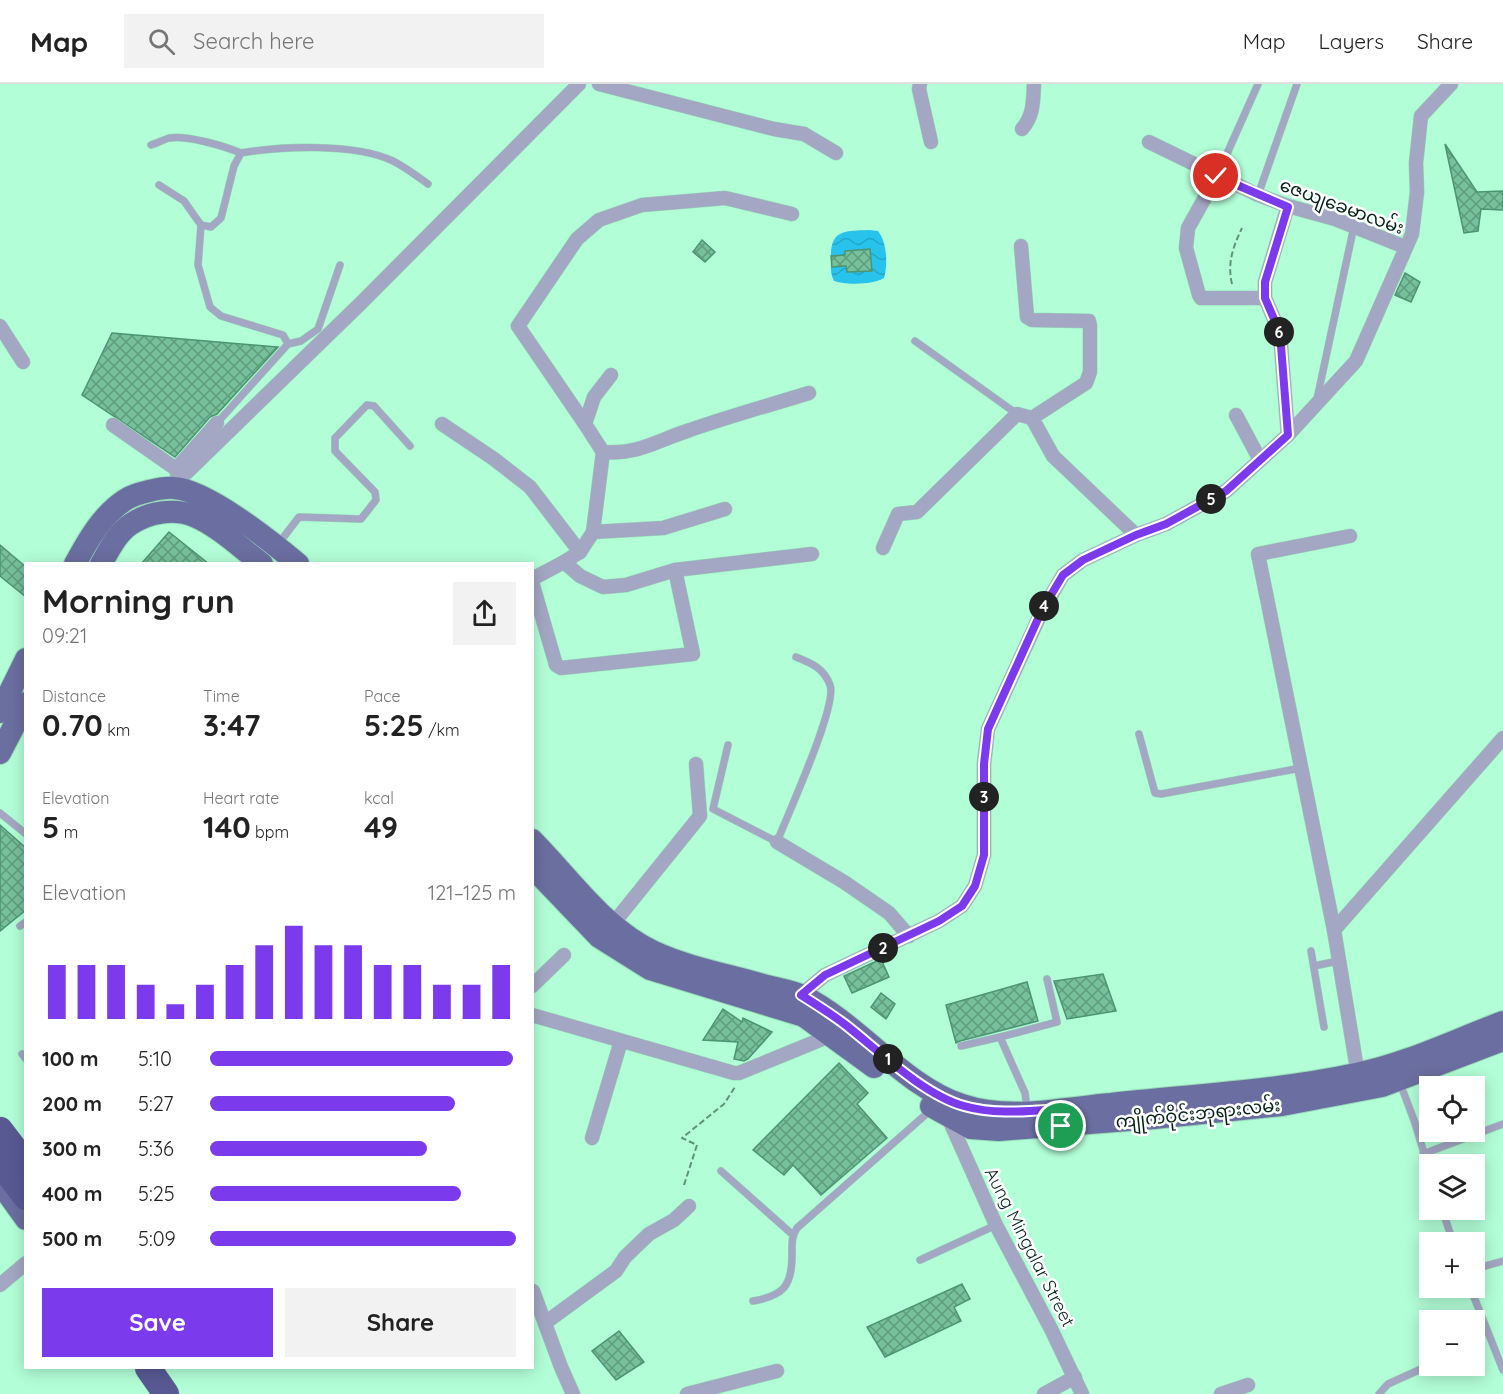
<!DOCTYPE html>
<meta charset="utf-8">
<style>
:root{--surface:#fff;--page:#f2f2f2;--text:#222;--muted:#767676;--line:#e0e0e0;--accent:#7c3aed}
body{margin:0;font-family:Quicksand,"Noto Sans Myanmar",sans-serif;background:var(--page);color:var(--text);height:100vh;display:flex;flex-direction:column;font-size:22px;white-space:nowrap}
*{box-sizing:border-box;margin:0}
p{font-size:20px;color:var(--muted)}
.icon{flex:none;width:33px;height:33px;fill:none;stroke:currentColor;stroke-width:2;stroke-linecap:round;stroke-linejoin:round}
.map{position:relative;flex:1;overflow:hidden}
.sheet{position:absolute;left:24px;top:478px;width:510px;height:807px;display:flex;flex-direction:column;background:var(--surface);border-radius:0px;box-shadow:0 3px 15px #0003}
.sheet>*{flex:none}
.fabs{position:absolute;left:1419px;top:992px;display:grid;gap:12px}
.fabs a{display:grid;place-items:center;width:66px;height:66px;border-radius:0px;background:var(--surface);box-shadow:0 3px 15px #0003;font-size:30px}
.pin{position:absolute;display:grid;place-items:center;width:51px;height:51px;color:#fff;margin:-26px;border:3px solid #fff;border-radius:50%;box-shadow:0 2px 6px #0007}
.km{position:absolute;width:30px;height:30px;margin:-15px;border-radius:50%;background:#222;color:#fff;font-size:16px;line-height:30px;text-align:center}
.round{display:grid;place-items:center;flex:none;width:63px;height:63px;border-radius:0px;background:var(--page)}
.head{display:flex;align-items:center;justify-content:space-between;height:102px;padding:0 18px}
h1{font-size:33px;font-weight:800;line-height:45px}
.metrics{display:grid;grid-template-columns:repeat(3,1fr);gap:9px;height:102px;padding:6px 18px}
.metrics div{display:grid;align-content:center}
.metrics b{font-size:30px;font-weight:800}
.metrics small{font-size:16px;font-weight:400}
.metrics p{font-size:16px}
.chart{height:168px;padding:12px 18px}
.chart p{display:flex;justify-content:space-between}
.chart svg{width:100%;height:108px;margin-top:6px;stroke:var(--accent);stroke-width:6}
.primary-button{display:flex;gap:12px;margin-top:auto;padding:12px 18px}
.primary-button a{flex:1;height:69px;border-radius:0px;background:var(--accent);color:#fff;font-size:24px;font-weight:800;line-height:69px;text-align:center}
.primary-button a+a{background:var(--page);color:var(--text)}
ul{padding:0 18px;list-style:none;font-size:20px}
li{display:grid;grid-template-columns:96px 72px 1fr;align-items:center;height:45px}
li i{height:15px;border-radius:8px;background:var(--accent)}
header{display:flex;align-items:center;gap:36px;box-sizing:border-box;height:84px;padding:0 30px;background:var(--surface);border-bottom:2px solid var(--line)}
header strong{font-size:28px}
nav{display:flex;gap:33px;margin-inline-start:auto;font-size:21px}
.search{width:420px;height:54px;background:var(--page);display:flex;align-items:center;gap:15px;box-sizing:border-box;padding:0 21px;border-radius:0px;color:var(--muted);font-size:22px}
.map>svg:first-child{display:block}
.water{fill:url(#water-waves)}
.building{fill:url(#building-cross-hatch);stroke:#4b9572;stroke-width:1.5}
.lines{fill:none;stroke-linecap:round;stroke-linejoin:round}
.lane-casing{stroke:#96dbb8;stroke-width:8}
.street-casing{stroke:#96dbb8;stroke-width:15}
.primary-casing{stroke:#96dbb8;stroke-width:24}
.highway-casing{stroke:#96dbb8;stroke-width:27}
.path{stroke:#5e957a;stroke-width:2;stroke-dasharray:6 3;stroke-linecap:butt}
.lane{stroke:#a4a7c3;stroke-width:7}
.street{stroke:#a4a7c3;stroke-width:14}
.primary{stroke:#6b6ea0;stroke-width:22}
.highway{stroke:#585992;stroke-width:26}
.route-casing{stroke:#fff;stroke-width:12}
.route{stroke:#7c3aed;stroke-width:8}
.labels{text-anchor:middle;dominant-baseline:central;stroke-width:5;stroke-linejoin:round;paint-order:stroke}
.street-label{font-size:18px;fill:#032215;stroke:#fff}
</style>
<header>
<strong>Map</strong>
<div class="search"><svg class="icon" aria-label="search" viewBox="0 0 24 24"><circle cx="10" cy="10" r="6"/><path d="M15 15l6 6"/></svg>Search here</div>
<nav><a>Map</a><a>Layers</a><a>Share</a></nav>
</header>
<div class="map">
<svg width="1503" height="1310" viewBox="0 0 1503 1310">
<defs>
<pattern id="water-waves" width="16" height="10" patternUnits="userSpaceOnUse" patternTransform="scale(1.5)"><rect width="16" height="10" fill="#28c3ec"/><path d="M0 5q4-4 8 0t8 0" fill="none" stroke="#22a7ca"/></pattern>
<pattern id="building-cross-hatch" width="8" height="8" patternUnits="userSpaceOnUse" patternTransform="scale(1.5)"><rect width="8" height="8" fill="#76c09b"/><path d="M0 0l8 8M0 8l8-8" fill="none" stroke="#5f9c7d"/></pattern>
</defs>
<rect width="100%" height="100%" fill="#b2fed7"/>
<path class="water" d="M869 146 878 147C887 158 888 181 884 194 873 201 846 201 834 197 830 190 831 181 831 174 830 145 846 147 869 146Z"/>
<g class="building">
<polygon points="1445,60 1477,108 1503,107 1503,126 1481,125 1478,147 1464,149"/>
<polygon points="702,156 715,168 705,178 693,168"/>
<polygon points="870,165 872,187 847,188 846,182 832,183 831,172 845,171 845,167"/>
<polygon points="1405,189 1420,198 1411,218 1395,211"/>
<polygon points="112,249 278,263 217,330 210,333 175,373 82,311"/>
<polygon points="169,448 209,480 141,480"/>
<polygon points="0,461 26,483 26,513 0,492"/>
<polygon points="0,741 26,764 26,826 0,847"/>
<polygon points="881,875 889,893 852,909 844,892"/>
<polygon points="1103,890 1116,927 1067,935 1054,897"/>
<polygon points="1027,898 1038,937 960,957 956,959 946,921"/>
<polygon points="881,909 895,920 886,935 871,923"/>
<polygon points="723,925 742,938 743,934 772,948 748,975 744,977 734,975 738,958 703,956"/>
<polygon points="839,979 868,1009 857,1020 887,1054 821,1111 793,1081 784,1091 753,1066"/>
<polygon points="962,1200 970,1215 954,1223 961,1237 885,1273 867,1243"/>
<polygon points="619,1247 644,1278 616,1296 592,1267"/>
</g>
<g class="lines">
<defs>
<g id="lane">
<path d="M151 61C157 59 163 56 169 54 187 51 224 62 241 69"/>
<polyline points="1217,92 1258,0"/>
<polyline points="159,101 184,117 201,141 198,181 210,223 221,232 283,251 288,260 217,339"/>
<polyline points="1258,111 1297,0"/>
<path d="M201 141 211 143 221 134 234 82 241 69C282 62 355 59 393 77 405 83 417 92 428 100"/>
<polyline points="915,257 1017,330"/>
<polyline points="288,260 301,257 318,245 340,181"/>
<polyline points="1317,315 1354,142"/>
<polyline points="279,459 299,433 361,435 376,416 375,408 335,367 335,354 367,321 374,322 410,362"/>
<polyline points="1139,650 1155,709 1161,710 1301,684"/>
<path d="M728 661 713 725 777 758C787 732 838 621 830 601 824 584 811 579 796 573"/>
<polyline points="0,729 26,750"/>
<polyline points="20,842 26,838"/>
<polyline points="1311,867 1324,943"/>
<polyline points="1314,882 1338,877"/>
<polyline points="961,962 1000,953"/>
<polyline points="22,970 26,975"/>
<polyline points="1400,999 1415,1039 1430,1089"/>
<polyline points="1027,1024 1025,1009 1000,953 1057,938 1047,895"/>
<polyline points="1423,1070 1503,1040"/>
<polyline points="721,1087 793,1151"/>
<polyline points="1442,1125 1453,1158"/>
<polyline points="920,1176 996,1141"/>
<polyline points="1474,1185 1503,1177"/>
<polyline points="1470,1203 1503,1286"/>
<path d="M753 1217C782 1212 792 1203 792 1172 792 1161 791 1153 797 1144L932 1025"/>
<polyline points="1379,1310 1388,1300 1430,1281"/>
</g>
<g id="street">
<polyline points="599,0 774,45 804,50 836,69"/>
<polyline points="920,0 919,5 931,58"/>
<path d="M1022 45C1034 31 1033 17 1034 0"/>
<polyline points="1149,58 1258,111 1288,122 1335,135 1405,163"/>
<polyline points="1217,92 1188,144 1186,164 1199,211 1201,214 1265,214"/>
<polyline points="1288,122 1265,198 1265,214 1280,249 1288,351"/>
<polyline points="1021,162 1027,233 1032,236 1089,237 1090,242 1090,288 1086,299 1032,334"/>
<polyline points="0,242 23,278"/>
<polyline points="1236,331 1260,376"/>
<polyline points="442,340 494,375 530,403 580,468"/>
<polyline points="585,340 518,242 577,155 599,136 642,121 725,114 792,130"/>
<polyline points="113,341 176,385"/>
<polyline points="603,368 585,340 594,313 611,291"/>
<polyline points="179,396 361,219 579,0"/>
<polyline points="176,401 179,396 176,385 217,339"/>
<polyline points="593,448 663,444 725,425"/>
<polyline points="1350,452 1258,470 1334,846 1359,997"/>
<polyline points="883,464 898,430 917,428 1017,330 1032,334 1053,372 1136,451"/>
<path d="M564 478 580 468 593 448 603 368C638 371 658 356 690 346 730 332 770 321 809 309"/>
<polyline points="532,495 564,478 580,492 603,503 626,501 675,486 812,470"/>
<polyline points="532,498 556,581 561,584 693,570 675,486"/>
<polyline points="777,758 844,798 889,829 909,852"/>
<polyline points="608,846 700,732 696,680"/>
<polyline points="1334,846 1503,654"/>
<polyline points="532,902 564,871"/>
<polyline points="799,916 801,911 825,891 939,837 962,822 975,802 984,771 984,680 988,645 1042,527 1063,491 1083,476 1136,451 1166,440 1226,407 1288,351 1356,277 1412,150 1417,108 1416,79 1421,32 1451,0"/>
<polyline points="532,931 734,989 739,989 832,951"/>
<polyline points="947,1031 996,1141 1051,1245 1082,1310"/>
<polyline points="592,1054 621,957"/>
<polyline points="0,1201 26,1179"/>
<polyline points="533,1207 561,1283 573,1310"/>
<polyline points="545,1239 616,1187 625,1173 649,1150 674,1136 689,1122"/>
<polyline points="687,1310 777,1287"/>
<polyline points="1044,1310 1075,1293"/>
<polyline points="1221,1310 1248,1301"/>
</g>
<g id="primary">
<path d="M75 480C88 456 102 431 125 416 135 409 163 403 174 404 207 406 272 458 298 480"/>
<path d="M101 480C109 466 117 449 131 440 149 428 174 424 194 432 218 442 241 464 262 480"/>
<polyline points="0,628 26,575"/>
<polyline points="0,669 26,619"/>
<path d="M532 756C570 794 604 845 654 868 689 884 730 891 767 902 779 905 792 907 803 912 859 940 903 1002 962 1021 1009 1037 1064 1024 1111 1020 1193 1011 1276 1007 1356 990 1406 980 1455 956 1503 938"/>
<polyline points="532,783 599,853 650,885 804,932 874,983"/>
<polyline points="931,1022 971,1044 999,1046 1154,1034 1282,1021 1382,1002 1503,956"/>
<polyline points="0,1099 26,1135"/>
</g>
<g id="highway">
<polyline points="0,1046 26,1080"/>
<polyline points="0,1079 26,1113"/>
<polyline points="148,1284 166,1310"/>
</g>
</defs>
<use href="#lane" class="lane-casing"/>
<use href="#street" class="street-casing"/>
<use href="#primary" class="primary-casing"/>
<use href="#highway" class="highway-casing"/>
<g class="path">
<path d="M1232 200C1227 179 1233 163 1242 144"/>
<polyline points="684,1101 697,1061 682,1054 724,1020 735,1003"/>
</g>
<use href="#lane" class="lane"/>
<use href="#street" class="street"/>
<use href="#primary" class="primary"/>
<use href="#highway" class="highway"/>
</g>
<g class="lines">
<defs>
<path id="route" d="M1061 1042 1060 1025C1027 1027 995 1031 964 1022 924 1011 880 968 847 942 833 931 817 921 801 911L825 891 939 837 962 822 975 802 984 771V680L988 645 1042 526 1063 491 1083 476 1136 451 1166 440 1226 407 1288 351 1280 249 1265 214V198L1288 123 1216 92"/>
</defs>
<use href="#route" class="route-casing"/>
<use href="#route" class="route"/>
</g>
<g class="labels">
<g class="street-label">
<text transform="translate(1342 122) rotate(20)">ဇေယျခေမာလမ်း</text>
<text transform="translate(1198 1029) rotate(-6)">ကျိုက်ဝိုင်းဘုရားလမ်း</text>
<text transform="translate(1030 1163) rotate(63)">Aung Mingalar Street</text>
</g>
</g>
</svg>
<div class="fabs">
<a><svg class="icon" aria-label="locate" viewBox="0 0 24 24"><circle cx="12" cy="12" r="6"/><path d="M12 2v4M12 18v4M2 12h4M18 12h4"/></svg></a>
<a><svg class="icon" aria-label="layers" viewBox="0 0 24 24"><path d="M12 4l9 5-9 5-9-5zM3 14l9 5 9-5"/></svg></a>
<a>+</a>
<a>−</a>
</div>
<div class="pin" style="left:1061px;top:1042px;background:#1e9e55"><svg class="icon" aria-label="arrive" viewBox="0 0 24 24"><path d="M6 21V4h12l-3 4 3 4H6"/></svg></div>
<div class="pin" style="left:1216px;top:92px;background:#d93025"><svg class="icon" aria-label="check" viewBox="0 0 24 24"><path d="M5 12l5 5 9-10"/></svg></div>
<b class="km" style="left:888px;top:975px">1</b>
<b class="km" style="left:883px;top:864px">2</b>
<b class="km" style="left:984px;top:713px">3</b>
<b class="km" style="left:1044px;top:522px">4</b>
<b class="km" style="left:1211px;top:415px">5</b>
<b class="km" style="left:1279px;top:248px">6</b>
<section class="sheet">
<div class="head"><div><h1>Morning run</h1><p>09:21</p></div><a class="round"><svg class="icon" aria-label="share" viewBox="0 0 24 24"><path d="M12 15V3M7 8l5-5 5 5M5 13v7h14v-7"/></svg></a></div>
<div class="metrics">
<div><p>Distance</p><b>0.70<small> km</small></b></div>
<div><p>Time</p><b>3:47</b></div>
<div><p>Pace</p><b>5:25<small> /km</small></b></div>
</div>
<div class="metrics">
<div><p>Elevation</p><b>5<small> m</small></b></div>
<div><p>Heart rate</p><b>140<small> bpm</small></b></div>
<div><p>kcal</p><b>49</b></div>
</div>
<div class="chart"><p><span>Elevation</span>121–125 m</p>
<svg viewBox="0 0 160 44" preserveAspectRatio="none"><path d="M5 44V22M15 44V22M25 44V22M35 44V30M45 44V38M55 44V30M65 44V22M75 44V14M85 44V6M95 44V14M105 44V14M115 44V22M125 44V22M135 44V30M145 44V30M155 44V22"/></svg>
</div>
<ul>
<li><b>100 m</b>5:10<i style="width:99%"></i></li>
<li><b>200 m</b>5:27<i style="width:80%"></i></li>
<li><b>300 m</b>5:36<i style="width:71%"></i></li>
<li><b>400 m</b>5:25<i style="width:82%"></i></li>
<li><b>500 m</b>5:09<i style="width:100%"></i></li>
</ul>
<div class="primary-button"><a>Save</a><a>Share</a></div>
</section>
</div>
